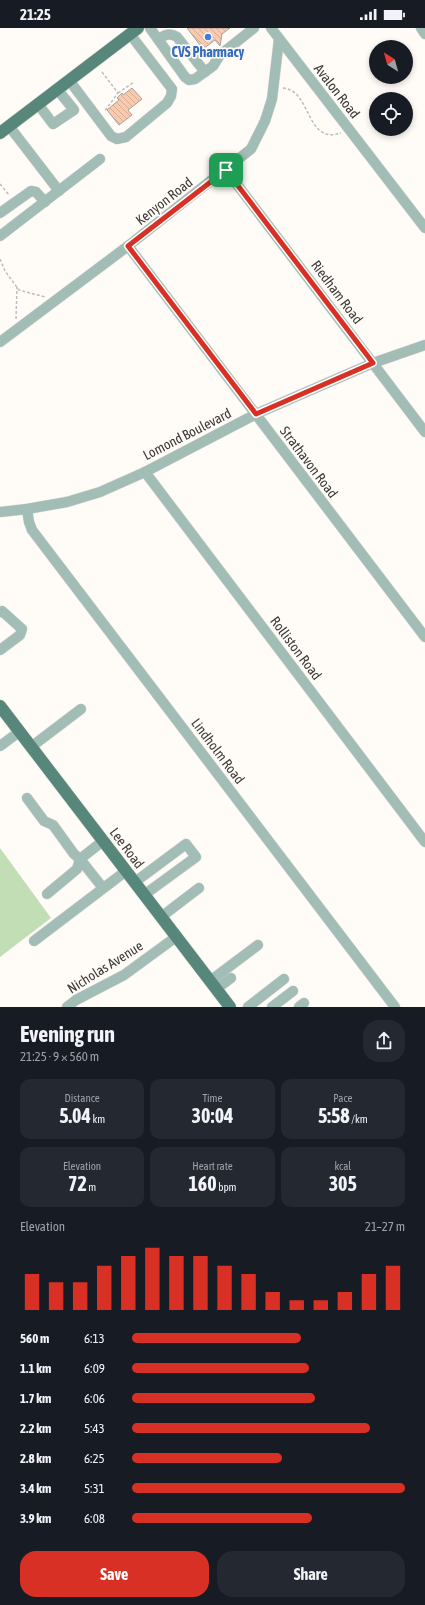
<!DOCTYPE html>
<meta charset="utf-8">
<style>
:root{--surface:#171b24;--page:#242831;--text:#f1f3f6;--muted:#9ea1a6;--accent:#d93025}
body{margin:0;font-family:"Asap Condensed",sans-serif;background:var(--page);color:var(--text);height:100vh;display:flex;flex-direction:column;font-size:15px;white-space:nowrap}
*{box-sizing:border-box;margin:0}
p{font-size:13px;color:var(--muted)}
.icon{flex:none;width:22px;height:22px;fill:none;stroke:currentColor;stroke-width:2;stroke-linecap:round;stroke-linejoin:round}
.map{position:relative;height:979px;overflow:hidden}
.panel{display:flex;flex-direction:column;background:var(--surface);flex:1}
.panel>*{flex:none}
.needle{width:26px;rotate:323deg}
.fabs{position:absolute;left:369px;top:12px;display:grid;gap:8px}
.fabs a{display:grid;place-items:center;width:44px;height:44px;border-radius:50%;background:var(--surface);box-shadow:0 2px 6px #0003;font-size:20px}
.pin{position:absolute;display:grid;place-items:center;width:34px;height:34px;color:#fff;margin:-17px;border-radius:8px;box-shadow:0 2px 6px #0006}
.round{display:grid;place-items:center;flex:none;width:42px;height:42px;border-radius:16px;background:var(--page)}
.summary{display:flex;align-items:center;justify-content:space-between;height:68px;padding:0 20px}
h1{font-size:22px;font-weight:700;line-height:30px}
.figures{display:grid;grid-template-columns:repeat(3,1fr);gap:6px;height:68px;padding:4px 20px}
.figures div{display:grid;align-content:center;border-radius:10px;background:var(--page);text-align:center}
.figures b{font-size:20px;font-weight:700}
.figures small{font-size:11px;font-weight:400}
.figures p{font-size:11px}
.chart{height:112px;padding:8px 20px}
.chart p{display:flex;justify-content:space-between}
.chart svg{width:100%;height:72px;margin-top:4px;stroke:var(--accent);stroke-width:6}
.primary-button{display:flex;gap:8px;margin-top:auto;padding:8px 20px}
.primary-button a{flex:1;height:46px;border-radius:16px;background:var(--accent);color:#fff;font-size:16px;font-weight:700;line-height:46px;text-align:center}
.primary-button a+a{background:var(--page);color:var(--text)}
ul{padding:0 20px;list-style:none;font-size:13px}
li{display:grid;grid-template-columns:64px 48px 1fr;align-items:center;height:30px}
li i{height:10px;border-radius:5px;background:var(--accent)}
.status{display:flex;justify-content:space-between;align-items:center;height:28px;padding:0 20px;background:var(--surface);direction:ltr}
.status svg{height:11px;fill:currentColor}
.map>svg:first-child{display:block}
.green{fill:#c2deb4}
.building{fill:url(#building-back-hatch);stroke:#a7a19e}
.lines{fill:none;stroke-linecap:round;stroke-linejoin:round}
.minor-casing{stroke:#dcd8d5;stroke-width:11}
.major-casing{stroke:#dcd8d5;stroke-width:13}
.path{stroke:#bfbcb9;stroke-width:1.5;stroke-dasharray:3 2;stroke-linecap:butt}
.minor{stroke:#a2bdb5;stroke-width:10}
.major{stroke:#56877a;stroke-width:12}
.route-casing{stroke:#fff;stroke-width:8}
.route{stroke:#d93025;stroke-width:5}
.shop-dot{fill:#3f7fe0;stroke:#fffbf7;stroke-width:1.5}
.labels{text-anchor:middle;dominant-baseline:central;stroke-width:3.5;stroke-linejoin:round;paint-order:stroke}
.shop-label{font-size:14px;font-weight:bold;fill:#366cbe;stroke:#fffbf7}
.street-label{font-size:14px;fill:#3c3a38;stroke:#fffbf7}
</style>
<div class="status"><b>21:25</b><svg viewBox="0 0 49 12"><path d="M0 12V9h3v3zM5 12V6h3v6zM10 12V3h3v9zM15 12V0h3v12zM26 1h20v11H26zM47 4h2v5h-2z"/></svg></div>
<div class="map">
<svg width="425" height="979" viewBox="0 0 425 979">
<defs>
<pattern id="building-back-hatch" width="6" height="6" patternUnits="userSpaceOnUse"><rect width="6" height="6" fill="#fbc9ae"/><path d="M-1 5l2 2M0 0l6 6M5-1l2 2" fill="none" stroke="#d8ad96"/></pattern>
</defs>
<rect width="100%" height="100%" fill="#fffbf7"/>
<polygon class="green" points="0,820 51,890 0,929"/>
<g class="building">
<polygon points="187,0 230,0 222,6 220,18 215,12 203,21"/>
<polygon points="132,60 142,71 128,82 132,87 119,97 107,82 119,72 117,70 122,65 123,67"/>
</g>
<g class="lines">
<defs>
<g id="minor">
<polyline points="150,0 185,49 189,52 195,51 213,38 220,27 254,0"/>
<polyline points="271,0 425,200"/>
<polyline points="421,0 425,6"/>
<path d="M158 11C165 7 170 4 177 9L205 44"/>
<polyline points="69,52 111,108 117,111 126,109 167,75 171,68 172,61 130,6"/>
<polyline points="38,76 53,96 74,82 57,61"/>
<polyline points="9,98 59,163"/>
<polyline points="226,142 425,404"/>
<polyline points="0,185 31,163 36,164 45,174"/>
<polyline points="0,208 100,131"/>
<polyline points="128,218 425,609"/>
<polyline points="0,314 128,218 251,121 265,93 272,71 279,11"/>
<polyline points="145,444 425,814"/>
<polyline points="27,481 29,494 32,502 395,979"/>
<polyline points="0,484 27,481 67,474 100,464 145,444 256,386 373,335 425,317"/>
<polyline points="0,584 2,583 22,601 20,607 0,622"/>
<polyline points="0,718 19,704"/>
<polyline points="31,719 81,681"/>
<polyline points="27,770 44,793 53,797 74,826 80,831 103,813"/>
<polyline points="80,831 103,860"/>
<polyline points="135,854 186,816 196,829 144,867"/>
<polyline points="47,866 77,841 80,831"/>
<polyline points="161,889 199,860"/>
<polyline points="34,913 126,843"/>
<polyline points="210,953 258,917"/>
<polyline points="216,961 231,950"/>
<polyline points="67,979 76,972 124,947 176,909"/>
<polyline points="248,979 284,951"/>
<polyline points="272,979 293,963"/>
<polyline points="299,979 304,975"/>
</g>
<g id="major">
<polyline points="0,105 138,0"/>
<polyline points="0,678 230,979"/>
</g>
</defs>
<use href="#minor" class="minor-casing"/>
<use href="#major" class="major-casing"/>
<g class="path">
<polyline points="102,44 118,65 104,84"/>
<path d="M283 60C312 62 305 117 341 105"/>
<polyline points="118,65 134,54"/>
<polyline points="0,156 9,167"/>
<polyline points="0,231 5,243 19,262 45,269"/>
<polyline points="16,291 17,259"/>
</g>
<use href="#minor" class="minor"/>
<use href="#major" class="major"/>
</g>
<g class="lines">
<defs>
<polygon id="route" points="226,142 373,335 256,386 128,218"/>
</defs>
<use href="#route" class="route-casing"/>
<use href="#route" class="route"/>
</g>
<circle class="shop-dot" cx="208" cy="9" r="4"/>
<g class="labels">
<g class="shop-label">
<text x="208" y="24">CVS Pharmacy</text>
</g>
<g class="street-label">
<text transform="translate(337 63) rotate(52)">Avalon Road</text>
<text transform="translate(164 173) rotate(-38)">Kenyon Road</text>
<text transform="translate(337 264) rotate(53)">Riedham Road</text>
<text transform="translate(187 406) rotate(-27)">Lomond Boulevard</text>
<text transform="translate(309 434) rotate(53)">Strathavon Road</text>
<text transform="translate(296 620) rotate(53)">Rolliston Road</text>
<text transform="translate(218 723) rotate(53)">Lindholm Road</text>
<text transform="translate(127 820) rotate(53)">Lee Road</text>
<text transform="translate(105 939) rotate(-32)">Nicholas Avenue</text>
</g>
</g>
</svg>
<div class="fabs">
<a><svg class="needle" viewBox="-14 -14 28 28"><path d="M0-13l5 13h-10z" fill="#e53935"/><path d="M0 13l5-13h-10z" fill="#9ea1a6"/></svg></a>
<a><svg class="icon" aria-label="locate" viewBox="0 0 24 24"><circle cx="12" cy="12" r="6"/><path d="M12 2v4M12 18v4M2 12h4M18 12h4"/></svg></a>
</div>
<div class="pin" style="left:226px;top:142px;background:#1e9e55"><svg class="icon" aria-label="arrive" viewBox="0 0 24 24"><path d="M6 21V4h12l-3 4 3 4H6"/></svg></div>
</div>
<section class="panel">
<div class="summary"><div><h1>Evening run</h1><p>21:25 · 9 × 560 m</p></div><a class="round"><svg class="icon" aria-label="share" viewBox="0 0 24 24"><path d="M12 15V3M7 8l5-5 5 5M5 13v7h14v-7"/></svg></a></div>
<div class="figures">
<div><p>Distance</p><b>5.04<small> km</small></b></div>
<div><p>Time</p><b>30:04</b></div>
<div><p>Pace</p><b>5:58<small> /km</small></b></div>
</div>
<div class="figures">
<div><p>Elevation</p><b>72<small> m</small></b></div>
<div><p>Heart rate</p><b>160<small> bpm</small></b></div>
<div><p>kcal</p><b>305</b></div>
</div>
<div class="chart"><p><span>Elevation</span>21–27 m</p>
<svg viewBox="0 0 160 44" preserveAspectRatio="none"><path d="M5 44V22M15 44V27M25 44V27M35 44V17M45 44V11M55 44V6M65 44V11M75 44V11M85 44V17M95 44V22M105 44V33M115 44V38M125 44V38M135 44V33M145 44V22M155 44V17"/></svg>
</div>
<ul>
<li><b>560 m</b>6:13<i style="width:62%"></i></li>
<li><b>1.1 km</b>6:09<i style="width:65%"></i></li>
<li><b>1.7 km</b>6:06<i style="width:67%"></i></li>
<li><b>2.2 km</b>5:43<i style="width:87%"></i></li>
<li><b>2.8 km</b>6:25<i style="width:55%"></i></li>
<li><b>3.4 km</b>5:31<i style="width:100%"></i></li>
<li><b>3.9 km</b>6:08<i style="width:66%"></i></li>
</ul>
<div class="primary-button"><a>Save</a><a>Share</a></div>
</section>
